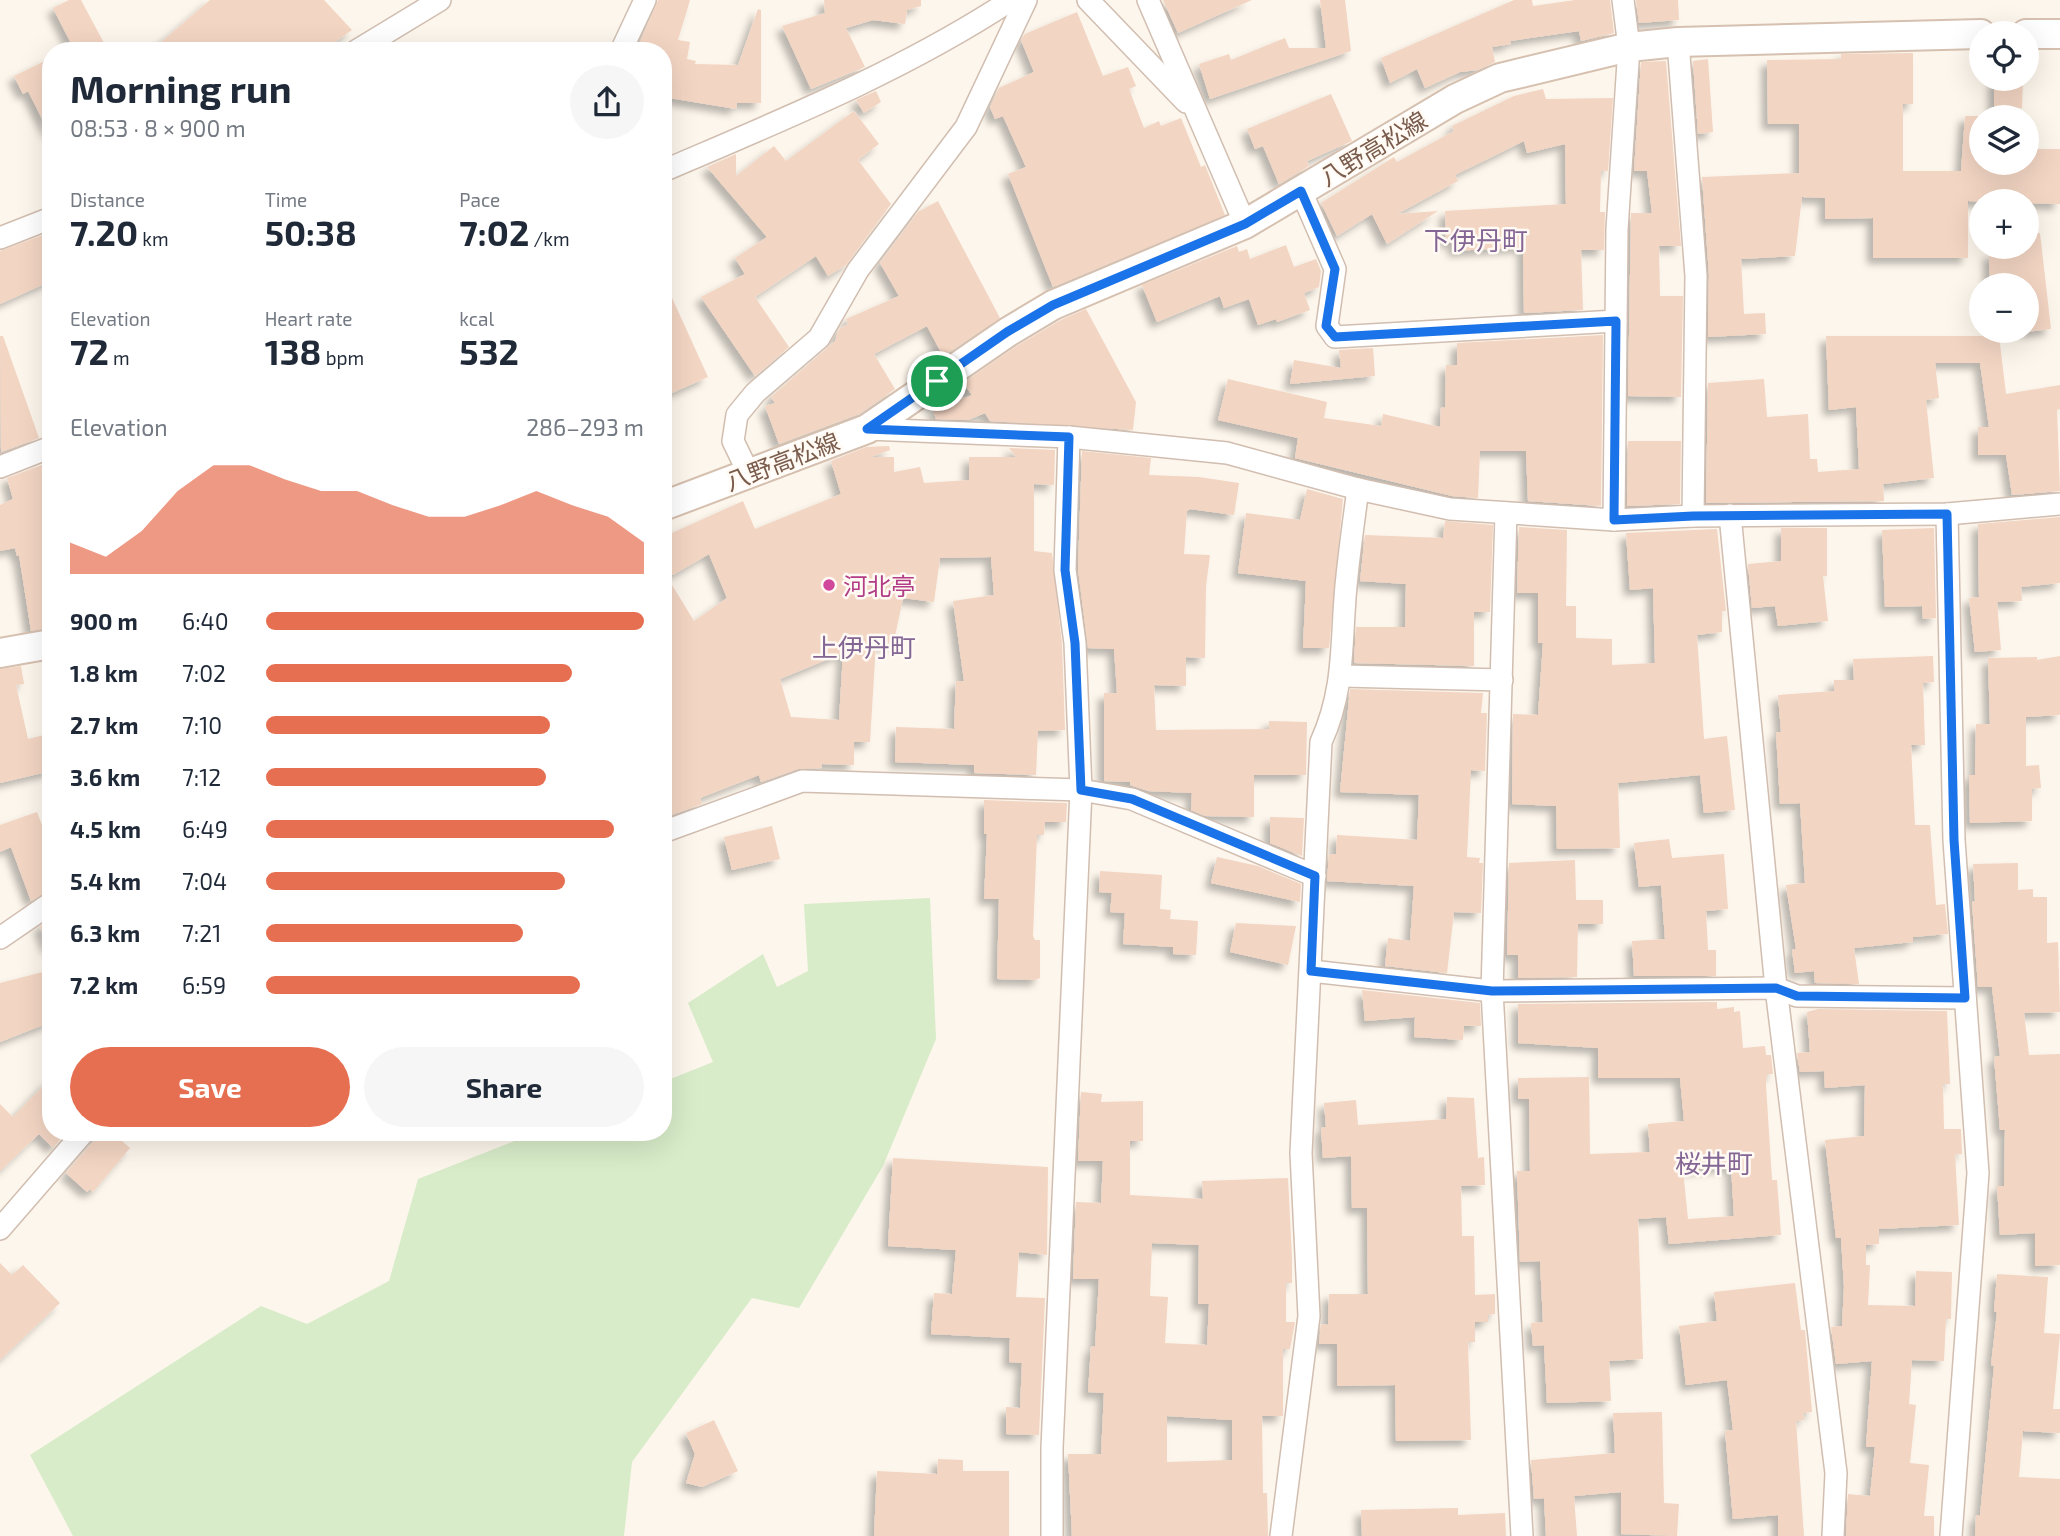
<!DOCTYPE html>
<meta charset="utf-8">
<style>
:root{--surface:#fff;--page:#f6f6f7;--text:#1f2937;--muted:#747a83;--accent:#e76f51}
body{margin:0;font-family:"Exo 2","Noto Sans JP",sans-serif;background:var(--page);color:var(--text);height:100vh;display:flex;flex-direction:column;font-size:26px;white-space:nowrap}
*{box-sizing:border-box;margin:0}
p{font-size:23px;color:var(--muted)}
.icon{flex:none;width:38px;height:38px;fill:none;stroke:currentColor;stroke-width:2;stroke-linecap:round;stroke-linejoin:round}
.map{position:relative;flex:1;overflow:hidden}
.details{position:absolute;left:42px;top:42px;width:630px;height:1099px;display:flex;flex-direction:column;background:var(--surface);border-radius:28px;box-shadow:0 7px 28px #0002}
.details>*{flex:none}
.controls{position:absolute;left:1969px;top:21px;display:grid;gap:14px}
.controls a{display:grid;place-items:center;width:70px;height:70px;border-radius:50%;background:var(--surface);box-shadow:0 7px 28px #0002;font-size:35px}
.pin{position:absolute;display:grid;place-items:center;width:60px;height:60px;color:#fff;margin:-30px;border:4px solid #fff;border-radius:50%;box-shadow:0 2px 7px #0007}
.round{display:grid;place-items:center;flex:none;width:74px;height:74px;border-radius:37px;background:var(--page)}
.overview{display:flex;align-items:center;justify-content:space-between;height:119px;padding:0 28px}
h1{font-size:38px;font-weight:700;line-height:52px}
.metrics{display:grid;grid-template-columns:repeat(3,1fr);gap:10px;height:119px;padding:7px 28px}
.metrics div{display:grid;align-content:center}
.metrics b{font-size:35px;font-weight:700}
.metrics small{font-size:19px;font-weight:400}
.metrics p{font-size:19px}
.chart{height:196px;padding:14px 28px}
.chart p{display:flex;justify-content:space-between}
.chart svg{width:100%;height:126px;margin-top:7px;fill:var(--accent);opacity:.7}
.cta{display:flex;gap:14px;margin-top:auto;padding:14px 28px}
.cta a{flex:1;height:80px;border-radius:42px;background:var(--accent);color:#fff;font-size:28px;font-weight:700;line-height:80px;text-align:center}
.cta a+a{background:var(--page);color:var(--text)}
ul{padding:0 28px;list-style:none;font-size:23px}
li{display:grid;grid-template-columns:112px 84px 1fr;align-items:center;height:52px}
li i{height:18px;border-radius:9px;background:var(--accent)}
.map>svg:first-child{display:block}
.green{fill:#d8ecc9}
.building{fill:#f3d5c3;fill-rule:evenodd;filter:url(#shadow)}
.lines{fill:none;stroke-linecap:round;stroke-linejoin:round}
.street-casing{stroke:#d1beb0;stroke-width:24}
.secondary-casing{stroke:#d6c0b0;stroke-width:32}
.street{stroke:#fff;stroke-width:21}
.secondary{stroke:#fff;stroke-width:28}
.route-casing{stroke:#fff;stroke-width:14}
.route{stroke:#1a73e8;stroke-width:9}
.hotel-dot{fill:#d1479c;stroke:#fffaf3;stroke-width:2.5}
.labels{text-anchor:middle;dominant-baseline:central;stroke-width:5;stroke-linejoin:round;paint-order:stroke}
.street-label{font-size:24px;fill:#7a5c4d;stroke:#fffaf3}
.hotel-label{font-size:24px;fill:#b23c85;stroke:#fffaf3;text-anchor:start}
.neighbourhood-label{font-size:26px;fill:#846695;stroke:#fffaf3}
</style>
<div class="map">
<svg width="2060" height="1536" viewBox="0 0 2060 1536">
<defs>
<filter id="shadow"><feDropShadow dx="-6" dy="6" stdDeviation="3.5" flood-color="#0004"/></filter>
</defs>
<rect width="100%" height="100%" fill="#fdf6ec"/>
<polygon class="green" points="930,898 936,1039 883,1166 799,1308 752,1298 632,1462 624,1536 73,1536 30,1455 261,1306 307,1324 389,1281 418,1179 537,1132 663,1132 663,1082 713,1062 688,1003 763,954 777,987 808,971 804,904"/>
<g class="building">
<polygon points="69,0 81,0 104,43 90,51 75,51 53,8"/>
<polygon points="210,0 324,0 352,30 322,51 151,51"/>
<polygon points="658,0 690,0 678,40 690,42 687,59 696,61 695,64 738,65 758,9 761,10 761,103 737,103 736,109 663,97 663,51 636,51"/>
<polygon points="824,0 921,0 921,6 907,10 905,24 873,20 846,28 865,67 811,89 782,26 825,13"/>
<polygon points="1163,0 1252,0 1178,33"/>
<polygon points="1320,0 1345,0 1351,51 1210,99 1199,64 1229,54 1231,60 1285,38 1289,48 1326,48"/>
<polygon points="1514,0 1532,0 1533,6 1575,0 1610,0 1614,33 1581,41 1579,31 1510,41 1511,44 1492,47 1495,62 1478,70 1460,72 1425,88 1417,69 1390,83 1381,58"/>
<polygon points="1636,0 1678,0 1679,20 1639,23"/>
<polygon points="1077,12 1103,76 1128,67 1136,86 1129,89 1144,128 1159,121 1161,126 1181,118 1201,167 1205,165 1225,215 1053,287 1008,174 1026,167 1003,116 995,119 990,107 999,88 1034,72 1021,40 1025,34"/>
<polygon points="1913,53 1913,104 1903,104 1903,171 1961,171 1965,116 1981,116 1981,163 2026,163 2026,149 2060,149 2060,204 1968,201 1968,258 1873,258 1873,218 1825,219 1825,198 1802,197 1795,256 1741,259 1744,314 1765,313 1766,334 1708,337 1709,275 1702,177 1799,173 1799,124 1768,124 1767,60 1841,59 1841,54"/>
<polygon points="51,58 51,136 28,91 23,94 14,76"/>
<polygon points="1708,59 1713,132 1698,134 1693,61"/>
<polygon points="1666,61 1681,246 1659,246 1660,296 1683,296 1681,397 1628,396 1631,213 1652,213 1647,171 1634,171 1641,62"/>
<polygon points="1994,79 2023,79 2022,108 1994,108"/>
<polygon points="1543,89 1546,99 1613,98 1608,171 1601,171 1600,212 1605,212 1604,250 1581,250 1583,310 1524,313 1523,247 1454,251 1454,242 1446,242 1445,211 1566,204 1565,144 1527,153 1524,141 1455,175 1458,181 1397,214 1438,211 1387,244 1372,214 1337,236 1321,203 1394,157 1397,162 1454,131 1452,126 1514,96"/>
<polygon points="876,91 881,102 864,113 856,100"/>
<polygon points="1331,94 1352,141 1307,161 1309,166 1279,184 1263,146 1255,149 1247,129"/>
<polygon points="854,111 879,144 858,160 891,204 846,265 828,276 816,256 755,297 789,347 755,376 701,297 745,274 735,258 767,237 707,167 736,154 736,176 774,146 786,161"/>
<polygon points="938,201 1000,318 943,356 927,326 874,354 895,389 859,414 779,444 765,406 775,403 771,397 835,341 839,329 848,324 846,319 899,296 880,263 918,212"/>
<polygon points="51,232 51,281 0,304 0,251"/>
<polygon points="2040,233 2051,329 2026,332 2026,285 1990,285 1989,253 2026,252 2026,234"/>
<polygon points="1286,245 1294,267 1316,259 1321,271 1319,287 1304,293 1310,310 1277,322 1276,319 1258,325 1249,299 1224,308 1220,296 1157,322 1142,285 1237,246 1239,252 1247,249 1250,259"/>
<polygon points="663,278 708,377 663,397"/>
<polygon points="1086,309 1136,402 1133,430 990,421 985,413 968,420 936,419 933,410 972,395 963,383 1017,346 1061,320"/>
<polygon points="1603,335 1601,506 1528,501 1526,451 1480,451 1478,498 1452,496 1295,458 1298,438 1218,420 1228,379 1327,402 1324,418 1381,426 1383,414 1440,427 1441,407 1445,408 1446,365 1457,365 1457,343"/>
<polygon points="0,336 3,336 39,438 1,452"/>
<polygon points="1826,336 1999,336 2006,394 2060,385 2060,409 2057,410 2060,491 2012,495 2006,455 1978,455 1978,427 1989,427 1980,363 1935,363 1939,398 1926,400 1934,478 1883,484 1884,501 1706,503 1708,383 1764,379 1767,417 1808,414 1810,459 1817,459 1818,472 1859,469 1856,407 1829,410"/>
<polygon points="1373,348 1375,376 1290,384 1294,360 1341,368 1339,350"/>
<polygon points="1628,441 1681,441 1680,504 1627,506"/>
<path d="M889 446 890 450 871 457H894V472L920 467 924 483 969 480V457H1016L1009 448 1055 450 1054 485 1034 484V551L1052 553 1062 644 1065 730 1038 731 1036 775 974 773V765L895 762 896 727 954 729 956 681H964L953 601 994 595 991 557 940 558 934 602 903 598 893 646 876 643 870 742H854V765L822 764 821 768 798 769 761 782 759 775 700 798 702 804 663 818V570L694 621 727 598 709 554 673 575 663 559V537L743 501 755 529 841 494 831 461 866 447ZM843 653 839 720 791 717 780 679Z"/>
<polygon points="1082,451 1151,458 1149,475 1199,477 1239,483 1234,515 1190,509 1187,511 1184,554 1210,555 1206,586 1205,658 1186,657 1186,686 1154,685 1156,730 1269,729 1269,721 1307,722 1306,775 1254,775 1254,817 1205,816 1191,810 1192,793 1148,791 1130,785 1130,782 1104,781 1104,693 1117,693 1114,649 1088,648 1078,569"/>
<polygon points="47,463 51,473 51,628 31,631 19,555 17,556 15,548 0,551 0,505 13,499 7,478"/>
<polygon points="1307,489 1343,499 1329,648 1303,648 1306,581 1238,573 1246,513 1300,520"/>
<polygon points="2060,517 2060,583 2021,587 2022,601 1997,602 2001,650 1975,652 1969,598 1979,597 1978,524"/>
<polygon points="1445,521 1493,525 1490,612 1474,612 1474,666 1354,663 1356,627 1405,627 1406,584 1360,581 1365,535 1443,538"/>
<polygon points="1519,527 1567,530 1566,606 1576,606 1576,638 1612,639 1612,665 1655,663 1653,588 1630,590 1626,533 1717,529 1726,611 1722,611 1722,632 1697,635 1704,739 1727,736 1735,810 1704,813 1700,775 1618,783 1620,848 1557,849 1556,806 1512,804 1513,714 1538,715 1543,643 1538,643 1538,593 1517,593"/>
<polygon points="1781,528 1827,528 1827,576 1823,576 1828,621 1778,626 1775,606 1752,608 1748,564 1781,561"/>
<polygon points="1934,528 1936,618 1923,619 1922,606 1885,607 1882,530"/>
<polygon points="1933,656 1934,682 1923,683 1925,745 1911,745 1915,825 1930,825 1936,905 1945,904 1948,934 1913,937 1913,942 1854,948 1859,984 1815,983 1814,971 1795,973 1792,950 1796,949 1786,885 1805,883 1800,803 1780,804 1776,732 1781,732 1778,695 1834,691 1834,680 1854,680 1853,659"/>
<polygon points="2060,656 2060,715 2026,717 2026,766 2039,765 2041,788 2032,789 2032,821 1970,823 1969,775 1975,775 1976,724 1990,724 1988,658 2037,657 2037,660"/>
<polygon points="21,666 24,684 16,685 28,739 48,734 51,771 0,783 0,669"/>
<polygon points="1350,689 1483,693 1481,713 1487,713 1485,771 1471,770 1467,857 1480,858 1479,863 1483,863 1481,913 1454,912 1447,973 1385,966 1388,938 1410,941 1414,886 1327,881 1329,854 1336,854 1337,835 1417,840 1419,795 1340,792"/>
<polygon points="984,800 1067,803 1066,822 1045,822 1044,835 1037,835 1033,936 1035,940 1040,940 1040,978 1035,980 997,979 999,899 984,899 987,834 984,834"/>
<polygon points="37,812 51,848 51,890 31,901 11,847 0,852 0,825"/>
<polygon points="1270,817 1304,818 1302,856 1270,843"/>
<polygon points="772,826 780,859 732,870 724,837"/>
<polygon points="1669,839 1672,858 1724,854 1728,909 1706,911 1708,950 1716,950 1716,976 1634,976 1632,941 1665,939 1661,885 1639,887 1634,843"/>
<polygon points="1217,857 1258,866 1301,884 1300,902 1211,883"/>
<polygon points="1575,860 1576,900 1603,900 1603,924 1578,924 1577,977 1518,978 1518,955 1507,955 1509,863"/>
<polygon points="2018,863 2018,890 2033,889 2033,897 2047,897 2047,943 2058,942 2060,1012 2024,1013 2029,1055 2060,1054 2060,1265 2035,1266 2035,1233 2000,1235 1997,1186 2004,1186 2005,1130 2000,1130 1994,1057 2000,1056 1992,987 1978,987 1972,902 1975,901 1973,864"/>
<polygon points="1100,871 1162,875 1160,909 1171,910 1170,919 1198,921 1196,955 1173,954 1173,947 1123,944 1125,913 1110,912 1112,893 1099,892"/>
<polygon points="51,919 51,947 48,948 40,926"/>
<polygon points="1236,923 1296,926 1288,965 1230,952"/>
<polygon points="51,970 51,1022 0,1042 0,983"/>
<polygon points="1362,990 1480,1003 1481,1026 1464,1026 1463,1040 1414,1037 1415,1017 1365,1021"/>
<path d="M1717 1002V1009L1734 1007V1012L1740 1011 1743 1048 1765 1046 1766 1055H1771L1773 1074H1767L1766 1085 1772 1180H1777L1781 1235 1669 1244 1666 1217 1638 1219 1643 1359 1609 1361 1611 1401 1547 1403 1544 1345 1533 1346 1531 1323 1543 1322 1540 1261 1520 1262 1517 1171H1530L1529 1099H1518V1078L1589 1077 1590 1154 1650 1152 1648 1124 1684 1121 1680 1078H1598V1048L1518 1043V1004ZM1731 1166 1734 1216 1688 1219 1683 1170Z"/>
<polygon points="1818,1009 1947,1011 1950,1084 1943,1084 1944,1129 1961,1129 1962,1154 1955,1154 1959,1225 1879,1229 1879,1244 1866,1245 1866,1265 1870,1265 1868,1305 1915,1306 1916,1271 1952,1272 1951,1319 1946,1319 1944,1361 1912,1360 1909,1404 1916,1405 1910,1463 1929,1465 1924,1516 1934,1516 1934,1536 1846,1536 1848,1494 1870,1496 1875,1447 1866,1447 1872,1361 1836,1364 1831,1327 1842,1326 1844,1287 1841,1238 1836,1238 1825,1140 1864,1136 1865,1085 1825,1088 1824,1071 1800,1072 1797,1053 1810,1052 1807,1012"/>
<polygon points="51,1078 51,1132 66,1132 53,1148 39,1134 0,1171 0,1104 13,1117"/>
<path d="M1081 1092 1102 1094 1101 1102 1143 1101V1141H1130V1195L1203 1199 1202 1181 1288 1178 1292 1257V1283H1286V1322H1295L1290 1349H1283V1416H1262L1263 1493H1267L1268 1536H1072L1068 1454H1101L1104 1393 1088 1392 1091 1346 1095 1347 1099 1279H1073L1076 1202 1101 1203 1103 1161H1078ZM1152 1243 1199 1245 1198 1304H1209L1207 1345 1165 1343 1168 1297 1150 1296ZM1167 1416 1232 1420V1460L1167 1462Z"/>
<polygon points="1447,1097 1474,1098 1478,1158 1484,1157 1485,1185 1461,1186 1462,1236 1474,1236 1475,1295 1495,1294 1495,1314 1488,1315 1488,1322 1475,1322 1475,1342 1468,1342 1471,1440 1396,1441 1395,1385 1337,1386 1337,1344 1319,1344 1321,1324 1328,1325 1329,1294 1368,1294 1367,1208 1352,1208 1351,1156 1323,1158 1321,1128 1326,1127 1324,1103 1356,1100 1358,1125 1446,1119"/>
<polygon points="97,1132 112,1132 130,1148 93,1192 90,1189 87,1192 66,1173 94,1141"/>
<polygon points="893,1158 1048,1167 1047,1255 1019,1252 1016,1297 1045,1298 1039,1435 1006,1434 1006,1407 1020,1408 1022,1363 1009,1362 1010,1338 931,1334 934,1293 952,1294 956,1250 888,1246"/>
<polygon points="0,1263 12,1275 23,1265 60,1303 0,1360"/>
<polygon points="1997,1274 2048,1277 2044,1333 2060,1334 2053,1409 2060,1409 2060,1433 2023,1431 2019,1477 2060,1479 2060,1536 1975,1536 1976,1515 1980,1516 1994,1366 1991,1365 1997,1312 1994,1312"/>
<polygon points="1795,1283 1801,1330 1805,1330 1812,1412 1803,1413 1804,1420 1796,1421 1804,1536 1778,1536 1778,1515 1733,1519 1725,1431 1733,1430 1727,1380 1686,1385 1679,1326 1717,1321 1714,1292"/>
<polygon points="1662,1412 1664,1503 1679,1504 1677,1536 1621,1534 1621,1492 1574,1496 1577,1536 1546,1536 1544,1498 1534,1499 1531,1460 1615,1453 1613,1413"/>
<polygon points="714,1420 738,1471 702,1487 686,1483 695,1454 686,1433"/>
<polygon points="938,1459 963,1460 963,1471 1009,1471 1009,1536 874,1536 877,1471 937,1474"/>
<polygon points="1458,1508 1458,1515 1505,1513 1506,1536 1362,1536 1361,1510"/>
</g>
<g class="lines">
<defs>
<g id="street">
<polyline points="1088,0 1186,102"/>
<polyline points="1148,0 1245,224"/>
<polyline points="1678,42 1696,276 1693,516"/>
<polyline points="356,51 440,0"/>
<polyline points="621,51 645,0"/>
<path d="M663 171C782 120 903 71 1011 0"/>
<polyline points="1301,191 1335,269 1327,326 1335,337 1616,321"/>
<polyline points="0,238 51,218"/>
<polyline points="867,429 1069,437 1227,453 1358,489 1450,509 1614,520 1693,516 1947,514 2060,504"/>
<polyline points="0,467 51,447"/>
<polyline points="749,474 733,441 737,415 755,393 819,338 858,270 966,127 1026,0"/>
<polyline points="1506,513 1492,991 1522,1536"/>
<polyline points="1947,514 1954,840 1978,1173 1951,1536"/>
<polyline points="1730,515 1776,988 1836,1473 1833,1536"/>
<polyline points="1614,520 1617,229 1629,47 1623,0"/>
<polyline points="1342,676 1502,680"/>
<polyline points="663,832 802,781 1081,790 1132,799 1315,876"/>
<polyline points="0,938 51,903"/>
<polyline points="1311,971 1492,991 1776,988 1797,996 1965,998"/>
<polyline points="0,1229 84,1132"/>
<polyline points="1052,1536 1052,1448 1081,790 1075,643 1065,570 1069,437"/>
<path d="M1281 1536 1309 1316 1301 1153 1321 742C1347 685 1340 636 1347 576 1350 547 1354 518 1358 489"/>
</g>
<g id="secondary">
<polyline points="2026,34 2060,34"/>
<polyline points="663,506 867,429 1008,332 1053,305 1245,224 1455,99 1500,78 1629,47 1678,42 1981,34"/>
<polyline points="0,653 51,644"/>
</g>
</defs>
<use href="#street" class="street-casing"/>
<use href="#secondary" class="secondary-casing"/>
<use href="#street" class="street"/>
<use href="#secondary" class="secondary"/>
</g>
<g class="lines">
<defs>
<polygon id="route" points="1301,191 1335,269 1326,326 1335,337 1616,321 1614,520 1693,516 1947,514 1954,840 1965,998 1797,996 1776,988 1492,991 1311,971 1315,876 1132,799 1081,790 1075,643 1065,570 1069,437 867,429 1007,332 1053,305 1245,224"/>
</defs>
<use href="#route" class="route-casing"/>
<use href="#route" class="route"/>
</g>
<circle class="hotel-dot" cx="829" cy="585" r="7"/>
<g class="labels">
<g class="street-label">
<text transform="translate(1373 148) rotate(-31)">八野高松線</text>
<text transform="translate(782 461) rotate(-21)">八野高松線</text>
</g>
<g class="hotel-label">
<text x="843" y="585">河北亭</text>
</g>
<g class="neighbourhood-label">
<text x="1476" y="239">下伊丹町</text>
<text x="864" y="646">上伊丹町</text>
<text x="1714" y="1162">桜井町</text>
</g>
</g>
</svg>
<div class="controls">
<a><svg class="icon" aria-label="locate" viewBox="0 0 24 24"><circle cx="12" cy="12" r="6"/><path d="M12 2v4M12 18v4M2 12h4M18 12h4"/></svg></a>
<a><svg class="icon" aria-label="layers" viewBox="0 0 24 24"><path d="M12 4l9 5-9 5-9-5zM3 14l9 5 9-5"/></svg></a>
<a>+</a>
<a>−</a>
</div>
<div class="pin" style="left:937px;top:381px;background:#1e9e55"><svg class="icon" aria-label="arrive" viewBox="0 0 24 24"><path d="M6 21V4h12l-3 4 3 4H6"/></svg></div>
<section class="details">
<div class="overview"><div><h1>Morning run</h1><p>08:53 · 8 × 900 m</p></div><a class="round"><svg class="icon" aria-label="share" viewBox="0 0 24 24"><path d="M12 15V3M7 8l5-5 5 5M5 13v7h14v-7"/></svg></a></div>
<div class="metrics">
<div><p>Distance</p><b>7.20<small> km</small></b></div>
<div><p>Time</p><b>50:38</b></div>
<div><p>Pace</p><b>7:02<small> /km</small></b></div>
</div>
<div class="metrics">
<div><p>Elevation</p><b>72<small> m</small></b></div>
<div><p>Heart rate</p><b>138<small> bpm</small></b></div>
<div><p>kcal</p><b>532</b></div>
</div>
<div class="chart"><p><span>Elevation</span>286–293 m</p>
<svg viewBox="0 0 160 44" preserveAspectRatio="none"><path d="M0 44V33L10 38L20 29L30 15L40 6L50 6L60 11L70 15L80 15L90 20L100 24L110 24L120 20L130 15L140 20L150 24L160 33V44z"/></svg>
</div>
<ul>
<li><b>900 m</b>6:40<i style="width:100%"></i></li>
<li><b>1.8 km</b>7:02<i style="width:81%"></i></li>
<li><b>2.7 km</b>7:10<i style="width:75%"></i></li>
<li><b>3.6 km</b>7:12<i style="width:74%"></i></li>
<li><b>4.5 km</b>6:49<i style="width:92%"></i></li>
<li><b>5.4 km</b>7:04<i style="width:79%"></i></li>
<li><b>6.3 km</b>7:21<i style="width:68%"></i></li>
<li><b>7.2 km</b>6:59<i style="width:83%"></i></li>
</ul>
<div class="cta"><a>Save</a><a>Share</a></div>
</section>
</div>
